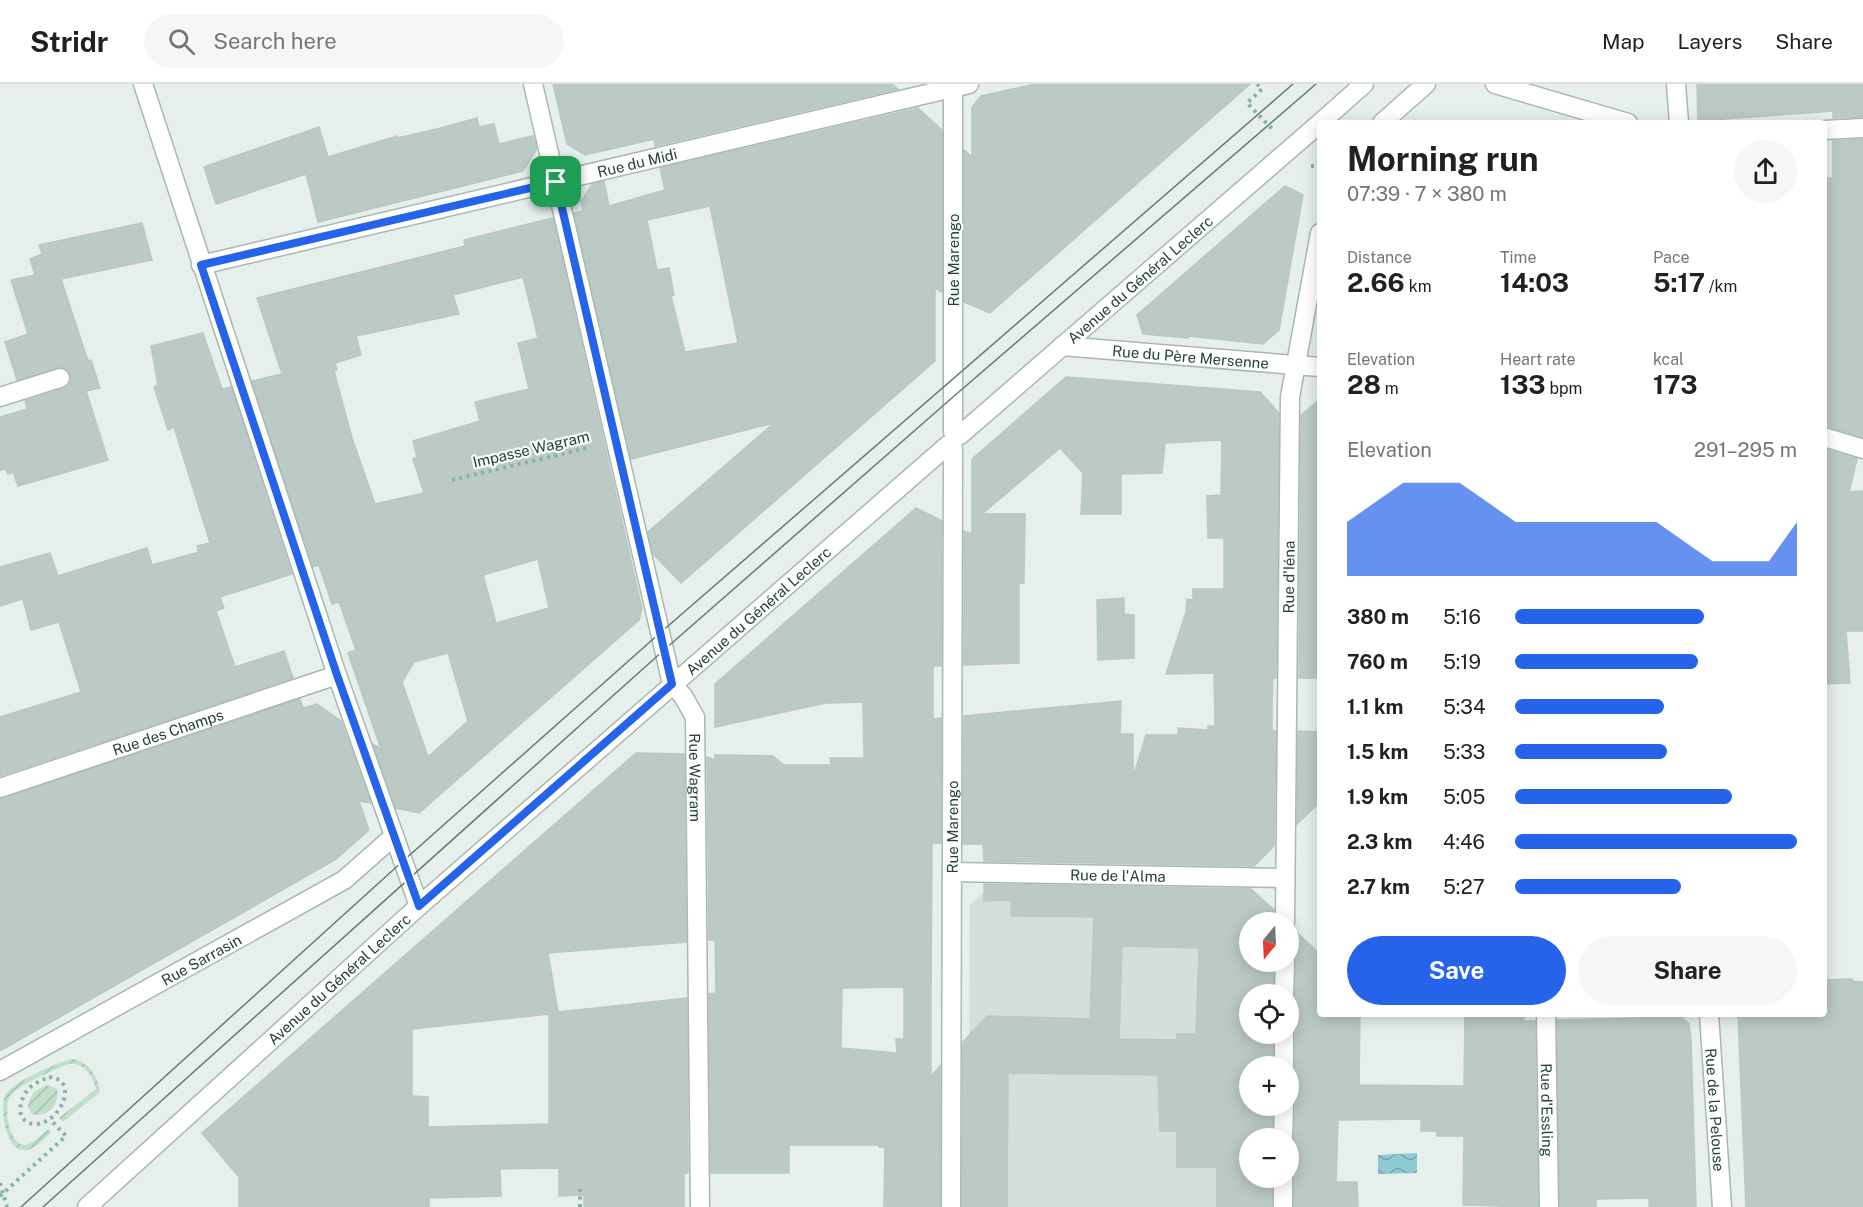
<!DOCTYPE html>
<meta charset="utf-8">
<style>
:root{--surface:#fff;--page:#f6f6f6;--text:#202124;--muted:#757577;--line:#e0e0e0;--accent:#2563eb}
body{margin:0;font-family:"Public Sans",sans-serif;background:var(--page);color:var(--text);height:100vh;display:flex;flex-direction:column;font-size:22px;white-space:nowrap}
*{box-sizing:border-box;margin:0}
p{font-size:20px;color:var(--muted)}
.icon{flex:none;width:33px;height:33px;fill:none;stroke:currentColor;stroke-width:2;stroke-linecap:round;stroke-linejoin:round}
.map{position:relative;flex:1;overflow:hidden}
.side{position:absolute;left:1317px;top:36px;width:510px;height:897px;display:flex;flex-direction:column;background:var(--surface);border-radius:6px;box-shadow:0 3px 15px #0003}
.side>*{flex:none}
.needle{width:39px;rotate:198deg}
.controls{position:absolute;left:1239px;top:828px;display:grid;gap:12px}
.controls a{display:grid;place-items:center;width:60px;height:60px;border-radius:50%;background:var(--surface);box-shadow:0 3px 15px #0003;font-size:30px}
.pin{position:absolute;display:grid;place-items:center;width:51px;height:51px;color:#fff;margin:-26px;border-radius:12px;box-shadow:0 3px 9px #0006}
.round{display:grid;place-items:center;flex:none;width:63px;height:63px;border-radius:32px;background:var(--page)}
.summary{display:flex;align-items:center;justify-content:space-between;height:102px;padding:0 30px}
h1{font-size:33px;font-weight:700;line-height:45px}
.metrics{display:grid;grid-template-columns:repeat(3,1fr);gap:9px;height:102px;padding:6px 30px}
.metrics div{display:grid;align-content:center}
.metrics b{font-size:26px;font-weight:700}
.metrics small{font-size:16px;font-weight:400}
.metrics p{font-size:16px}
.chart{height:168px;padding:12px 30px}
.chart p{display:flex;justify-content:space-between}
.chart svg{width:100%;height:108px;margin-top:6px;fill:var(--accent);opacity:.7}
.primary-button{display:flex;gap:12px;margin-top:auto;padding:12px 30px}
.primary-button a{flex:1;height:69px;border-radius:36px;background:var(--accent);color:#fff;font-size:24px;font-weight:700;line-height:69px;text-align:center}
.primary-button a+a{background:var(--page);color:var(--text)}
ul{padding:0 30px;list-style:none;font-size:20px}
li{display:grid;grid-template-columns:96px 72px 1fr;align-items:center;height:45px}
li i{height:15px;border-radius:8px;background:var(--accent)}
header{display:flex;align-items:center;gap:36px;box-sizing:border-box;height:84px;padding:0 30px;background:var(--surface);border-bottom:2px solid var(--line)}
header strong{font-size:28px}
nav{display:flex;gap:33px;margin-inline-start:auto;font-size:21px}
.search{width:420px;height:54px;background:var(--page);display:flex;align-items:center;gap:15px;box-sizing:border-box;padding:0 21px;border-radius:33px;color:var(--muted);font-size:22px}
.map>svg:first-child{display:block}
.built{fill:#d4dfda}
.garden{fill:url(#garden-furrows)}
.water{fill:url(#water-waves)}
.building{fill:#bbcac4;stroke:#b8c9c2;stroke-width:1.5;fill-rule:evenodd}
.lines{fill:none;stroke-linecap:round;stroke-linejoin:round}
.minor-casing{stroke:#a8b8b2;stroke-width:21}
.path{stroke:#86b3a5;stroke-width:4;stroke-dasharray:3 4.5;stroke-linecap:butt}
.minor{stroke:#fff;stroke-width:18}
.tram{stroke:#5f7d75;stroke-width:1.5}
.route-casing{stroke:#fff;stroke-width:12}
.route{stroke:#2563eb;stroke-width:8}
.labels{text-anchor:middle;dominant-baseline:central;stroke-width:4.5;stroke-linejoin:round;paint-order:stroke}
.street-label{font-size:15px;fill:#24423a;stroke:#f7fbf9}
</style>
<header>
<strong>Stridr</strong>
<div class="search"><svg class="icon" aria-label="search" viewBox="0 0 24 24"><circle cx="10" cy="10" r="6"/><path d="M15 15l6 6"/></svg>Search here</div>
<nav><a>Map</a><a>Layers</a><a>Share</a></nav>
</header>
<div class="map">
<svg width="1863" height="1123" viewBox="0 0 1863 1123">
<defs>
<pattern id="garden-furrows" width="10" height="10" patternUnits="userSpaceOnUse" patternTransform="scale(1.5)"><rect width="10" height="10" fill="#bfe0c8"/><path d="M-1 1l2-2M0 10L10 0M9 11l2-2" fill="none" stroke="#a4c1ad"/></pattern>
<pattern id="water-waves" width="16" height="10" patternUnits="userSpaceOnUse" patternTransform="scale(1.5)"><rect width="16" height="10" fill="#8ec9d4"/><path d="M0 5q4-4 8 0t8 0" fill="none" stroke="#74a5ad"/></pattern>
</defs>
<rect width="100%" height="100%" fill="#e6efeb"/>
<polygon class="built" points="984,808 1258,811 1270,822 1270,838 1250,838 1250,878 1269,878 1268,910 1250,910 1250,950 1268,950 1268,982 1250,982 1250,1022 1267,1022 1267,1054 1250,1054 1250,1094 1262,1094 1260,1123 968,1123 970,821"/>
<g class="garden">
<path d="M74 975C90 979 98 993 100 1008L63 1038 59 1034 96 1005C93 991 83 978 68 980 56 985 15 1003 10 1012 3 1023 9 1061 25 1061 32 1061 42 1050 48 1045L51 1049C43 1055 34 1067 24 1066 5 1066 0 1025 5 1011 11 999 61 976 74 975Z"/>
<path d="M47 1001 57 1005C60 1020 48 1034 32 1030L28 1023C29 1011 36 1005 47 1001Z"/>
</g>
<polygon class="water" points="1417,1069 1417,1089 1378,1090 1378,1071"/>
<g class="building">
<polygon points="553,0 892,0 898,5 655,62 654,55 585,71 567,60"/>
<polygon points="1035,0 1250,0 990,229 964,218 964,66 972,73 972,23 981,12"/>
<polygon points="1697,0 1863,0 1863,33 1833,34 1833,27 1698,37"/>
<path d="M918 24 942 46V208L935 204V277L681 499 653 470 648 448 774 339 631 375 574 129 583 127 581 118 592 100 604 97 609 122 665 106 660 84ZM710 122 738 259 685 268 671 212 674 211 669 184 657 186 647 136Z"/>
<polygon points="477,34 479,43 494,40 499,60 533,52 537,65 523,87 318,138 306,90 216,120 204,83 319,43 328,73 397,52 397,54 437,45"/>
<polygon points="1863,55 1863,348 1862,353 1824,342 1824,94 1833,94 1833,57"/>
<polygon points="1285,102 1303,111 1279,246 1263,260 1188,252 1188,254 1143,250 1137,231"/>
<path d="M553 134 642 525 639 536 419 729 396 724 373 660 381 665 348 569 356 566 339 518 332 520 319 481 313 483 252 297 282 290 257 214 465 162 464 156ZM523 193 538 254 518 259 529 305 475 318 480 337 413 357 417 373 413 375 424 409 375 420 352 354 334 287 337 286 335 279 361 271 356 252 459 230 453 211ZM538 475 549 524 496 539 483 491ZM448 569 468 637 428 673 402 598 414 578Z"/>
<polygon points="142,139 152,176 61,195 88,277 91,276 100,304 86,307 108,376 18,402 13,388 8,390 6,385 0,386 0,333 27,325 25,317 63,305 69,301 71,296 68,286 62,283 17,296 5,258 28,250 11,196 35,191 30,175 42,170 39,161"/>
<polygon points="203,249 222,305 231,303 292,490 220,513 224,524 216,527 235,583 284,567 293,594 0,692 0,633 81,608 59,538 31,546 23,515 0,522 0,483 50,469 58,492 147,464 152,481 199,468 197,462 210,459 174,343 168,346 154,303 158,301 151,262"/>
<polygon points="1066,293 1260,308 1279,329 1276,594 1273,594 1272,620 1272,647 1276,647 1274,762 1254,782 984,777 983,760 963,760 964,632 1121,617 1120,650 1133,650 1133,693 1146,651 1178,651 1178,644 1208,646 1208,642 1215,642 1214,589 1166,590 1186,528 1187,515 1193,516 1193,505 1224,505 1224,454 1208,454 1207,412 1221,411 1222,356 1165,359 1162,389 1121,390 1121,430 1081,430 1083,389 1060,364 982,430 1025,430 1024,499 1019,499 1019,579 964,581 964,447 972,450 972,375"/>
<polygon points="1320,315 1320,594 1299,594 1301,331"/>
<polygon points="1824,365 1857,375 1849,408 1863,407 1863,547 1846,547 1850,599 1824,600"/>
<path d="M916 424 942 437 941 582H933V635L941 634V759H932L931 905V992L940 982V1123H884L885 1063H879V1061H789V1089H711L709 910 716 909 715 856H709L707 673 715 676V671L773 672 784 681H831L830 674H864L863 618 826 619 715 643V600ZM904 903V955H896L897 969 841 964 842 904Z"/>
<polygon points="1124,514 1124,530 1134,531 1134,574 1098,576 1097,516"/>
<polygon points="300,615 303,624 317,620 341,637 371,719 359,717 369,746 335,776 0,967 0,715"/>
<polygon points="1298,647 1320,648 1320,718 1297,740"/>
<path d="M636 669 684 670 686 858 548 869 558 928 687 914 688 1089H684V1123H584V1111L559 1112V1084L500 1085 501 1112 429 1114V1123H239V1093L202 1049ZM549 930V1040L428 1043V1013L412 1012V945Z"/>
<path d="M984 800 1251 805 1274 826V838H1250V878H1274L1273 910H1250V950H1273V982H1250V1022H1273L1272 1054H1250V1094H1272V1123H1217V1083H1177V1047H1160L1158 991 1008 989 1007 1123H962L963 958 987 932 1090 935 1094 833 1011 832V816L984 817ZM1122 862 1199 864 1196 950H1177V956L1119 955Z"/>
<polygon points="1293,845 1320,870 1320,930 1360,930 1359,1001 1464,1002 1465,930 1524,930 1524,937 1535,937 1538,1123 1463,1121 1464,1052 1437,1052 1437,1047 1421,1047 1421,1035 1338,1036 1336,1098 1357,1098 1358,1123 1294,1123 1294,1093 1288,1084 1288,1064 1294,1054 1295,1022 1294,1016 1288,1012 1288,992 1293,988 1295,982 1295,949 1293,944 1288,940 1288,920 1293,916 1295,910 1296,878 1295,872 1288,868 1288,848"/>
<polygon points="1852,895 1852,897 1863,898 1863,1123 1746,1123 1738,930 1824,930 1824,896"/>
<polygon points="1681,933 1689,940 1691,955 1696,1123 1649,1123 1649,1114 1596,1115 1596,1123 1560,1123 1557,936"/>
</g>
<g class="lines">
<defs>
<g id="minor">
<polyline points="143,0 337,591 419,822"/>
<path id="s1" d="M533 0 672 600 683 612 695 633 700 1123"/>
<polyline points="1495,0 1628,39"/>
<polyline points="1676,0 1679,39"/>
<polyline points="1320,39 1364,0"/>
<polyline points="1382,39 1426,0"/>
<polyline points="1824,46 1863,44"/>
<path id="s2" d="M201 181 969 0"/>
<path id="s3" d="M1062 262 1320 283"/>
<polyline points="0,313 60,294"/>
<polyline points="953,348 953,4"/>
<path id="s4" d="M960 351 1320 39"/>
<polyline points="1824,353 1863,365"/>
<path id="s5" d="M0 704 337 591"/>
<path id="s6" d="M952 788 1285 794"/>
<path id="s7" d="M1285 838 1290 313 1320 149"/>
<polyline points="1284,910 1285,878"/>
<path id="s8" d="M1546 930 1549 1123"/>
<path id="s9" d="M1709 930 1722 1123"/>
<polyline points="1284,982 1284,950"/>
<path id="s10" d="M0 987 344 796 394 752"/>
<polyline points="1283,1054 1284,1022"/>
<path id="s11" d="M87 1123 419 822 948 361"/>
<path id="s12" d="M951 1123 953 364"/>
<polyline points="1283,1123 1283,1094"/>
</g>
</defs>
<use href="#minor" class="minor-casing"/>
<g class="path">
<polyline points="1257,0 1262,5 1247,19 1274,47"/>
<polyline points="1311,82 1320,82"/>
<polyline points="452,396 591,363"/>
<path d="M49 993C82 996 58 1042 34 1040 14 1037 19 1016 29 1004 35 999 42 996 49 993Z"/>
<polyline points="0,1099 7,1123"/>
<polyline points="0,1112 66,1052 50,1035"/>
<polyline points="580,1123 580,1101"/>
</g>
<use href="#minor" class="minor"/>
<g class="tram">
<polyline points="21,1123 403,777 660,549 1293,0"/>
<polyline points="43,1123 664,566 953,313 1316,0"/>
</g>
</g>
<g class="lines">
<defs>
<polygon id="route" points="556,98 672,600 419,822 337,591 201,181"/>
</defs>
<use href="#route" class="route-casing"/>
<use href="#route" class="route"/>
</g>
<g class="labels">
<g class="street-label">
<text stroke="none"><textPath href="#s2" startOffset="448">Rue du Midi</textPath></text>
<text transform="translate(953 176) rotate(-90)">Rue Marengo</text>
<text stroke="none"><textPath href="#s4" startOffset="238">Avenue du Général Leclerc</textPath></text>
<text stroke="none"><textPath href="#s3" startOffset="129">Rue du Père Mersenne</textPath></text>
<text transform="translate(531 365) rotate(-13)">Impasse Wagram</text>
<text stroke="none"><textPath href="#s7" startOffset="345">Rue d'Iéna</textPath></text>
<text stroke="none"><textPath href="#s11" startOffset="898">Avenue du Général Leclerc</textPath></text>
<text stroke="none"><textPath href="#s5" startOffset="177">Rue des Champs</textPath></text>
<text stroke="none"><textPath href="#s1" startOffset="717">Rue Wagram</textPath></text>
<text stroke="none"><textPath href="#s12" startOffset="380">Rue Marengo</textPath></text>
<text stroke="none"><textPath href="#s6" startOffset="166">Rue de l'Alma</textPath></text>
<text stroke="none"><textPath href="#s10" startOffset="230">Rue Sarrasin</textPath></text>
<text stroke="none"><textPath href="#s11" startOffset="340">Avenue du Général Leclerc</textPath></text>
<text stroke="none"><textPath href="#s8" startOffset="96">Rue d'Essling</textPath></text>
<text stroke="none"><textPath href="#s9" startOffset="96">Rue de la Pelouse</textPath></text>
</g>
</g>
</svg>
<div class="controls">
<a><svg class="needle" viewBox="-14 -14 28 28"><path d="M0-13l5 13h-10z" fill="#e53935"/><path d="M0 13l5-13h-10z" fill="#757577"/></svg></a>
<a><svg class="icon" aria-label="locate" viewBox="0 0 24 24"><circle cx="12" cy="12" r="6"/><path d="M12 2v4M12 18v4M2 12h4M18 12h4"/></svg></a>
<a>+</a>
<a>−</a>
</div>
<div class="pin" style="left:556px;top:98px;background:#1e9e55"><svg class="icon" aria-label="arrive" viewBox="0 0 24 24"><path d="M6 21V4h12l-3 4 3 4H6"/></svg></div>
<section class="side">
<div class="summary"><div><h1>Morning run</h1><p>07:39 · 7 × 380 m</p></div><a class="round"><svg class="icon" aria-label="share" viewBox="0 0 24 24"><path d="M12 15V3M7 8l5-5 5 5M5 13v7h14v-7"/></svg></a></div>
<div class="metrics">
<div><p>Distance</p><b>2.66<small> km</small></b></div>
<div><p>Time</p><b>14:03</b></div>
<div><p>Pace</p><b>5:17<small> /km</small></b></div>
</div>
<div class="metrics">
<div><p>Elevation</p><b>28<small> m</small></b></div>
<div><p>Heart rate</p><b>133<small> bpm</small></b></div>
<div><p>kcal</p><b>173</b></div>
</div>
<div class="chart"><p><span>Elevation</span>291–295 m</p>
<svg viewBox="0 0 160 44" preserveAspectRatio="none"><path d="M0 44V22L10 14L20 6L30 6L40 6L50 14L60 22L70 22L80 22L90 22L100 22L110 22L120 30L130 38L140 38L150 38L160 22V44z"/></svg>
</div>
<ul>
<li><b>380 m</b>5:16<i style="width:67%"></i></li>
<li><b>760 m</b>5:19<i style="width:65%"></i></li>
<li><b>1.1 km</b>5:34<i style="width:53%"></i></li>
<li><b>1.5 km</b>5:33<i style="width:54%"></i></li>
<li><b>1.9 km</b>5:05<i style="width:77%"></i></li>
<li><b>2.3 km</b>4:46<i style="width:100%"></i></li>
<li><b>2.7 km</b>5:27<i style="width:59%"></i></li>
</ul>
<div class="primary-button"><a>Save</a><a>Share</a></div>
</section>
</div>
